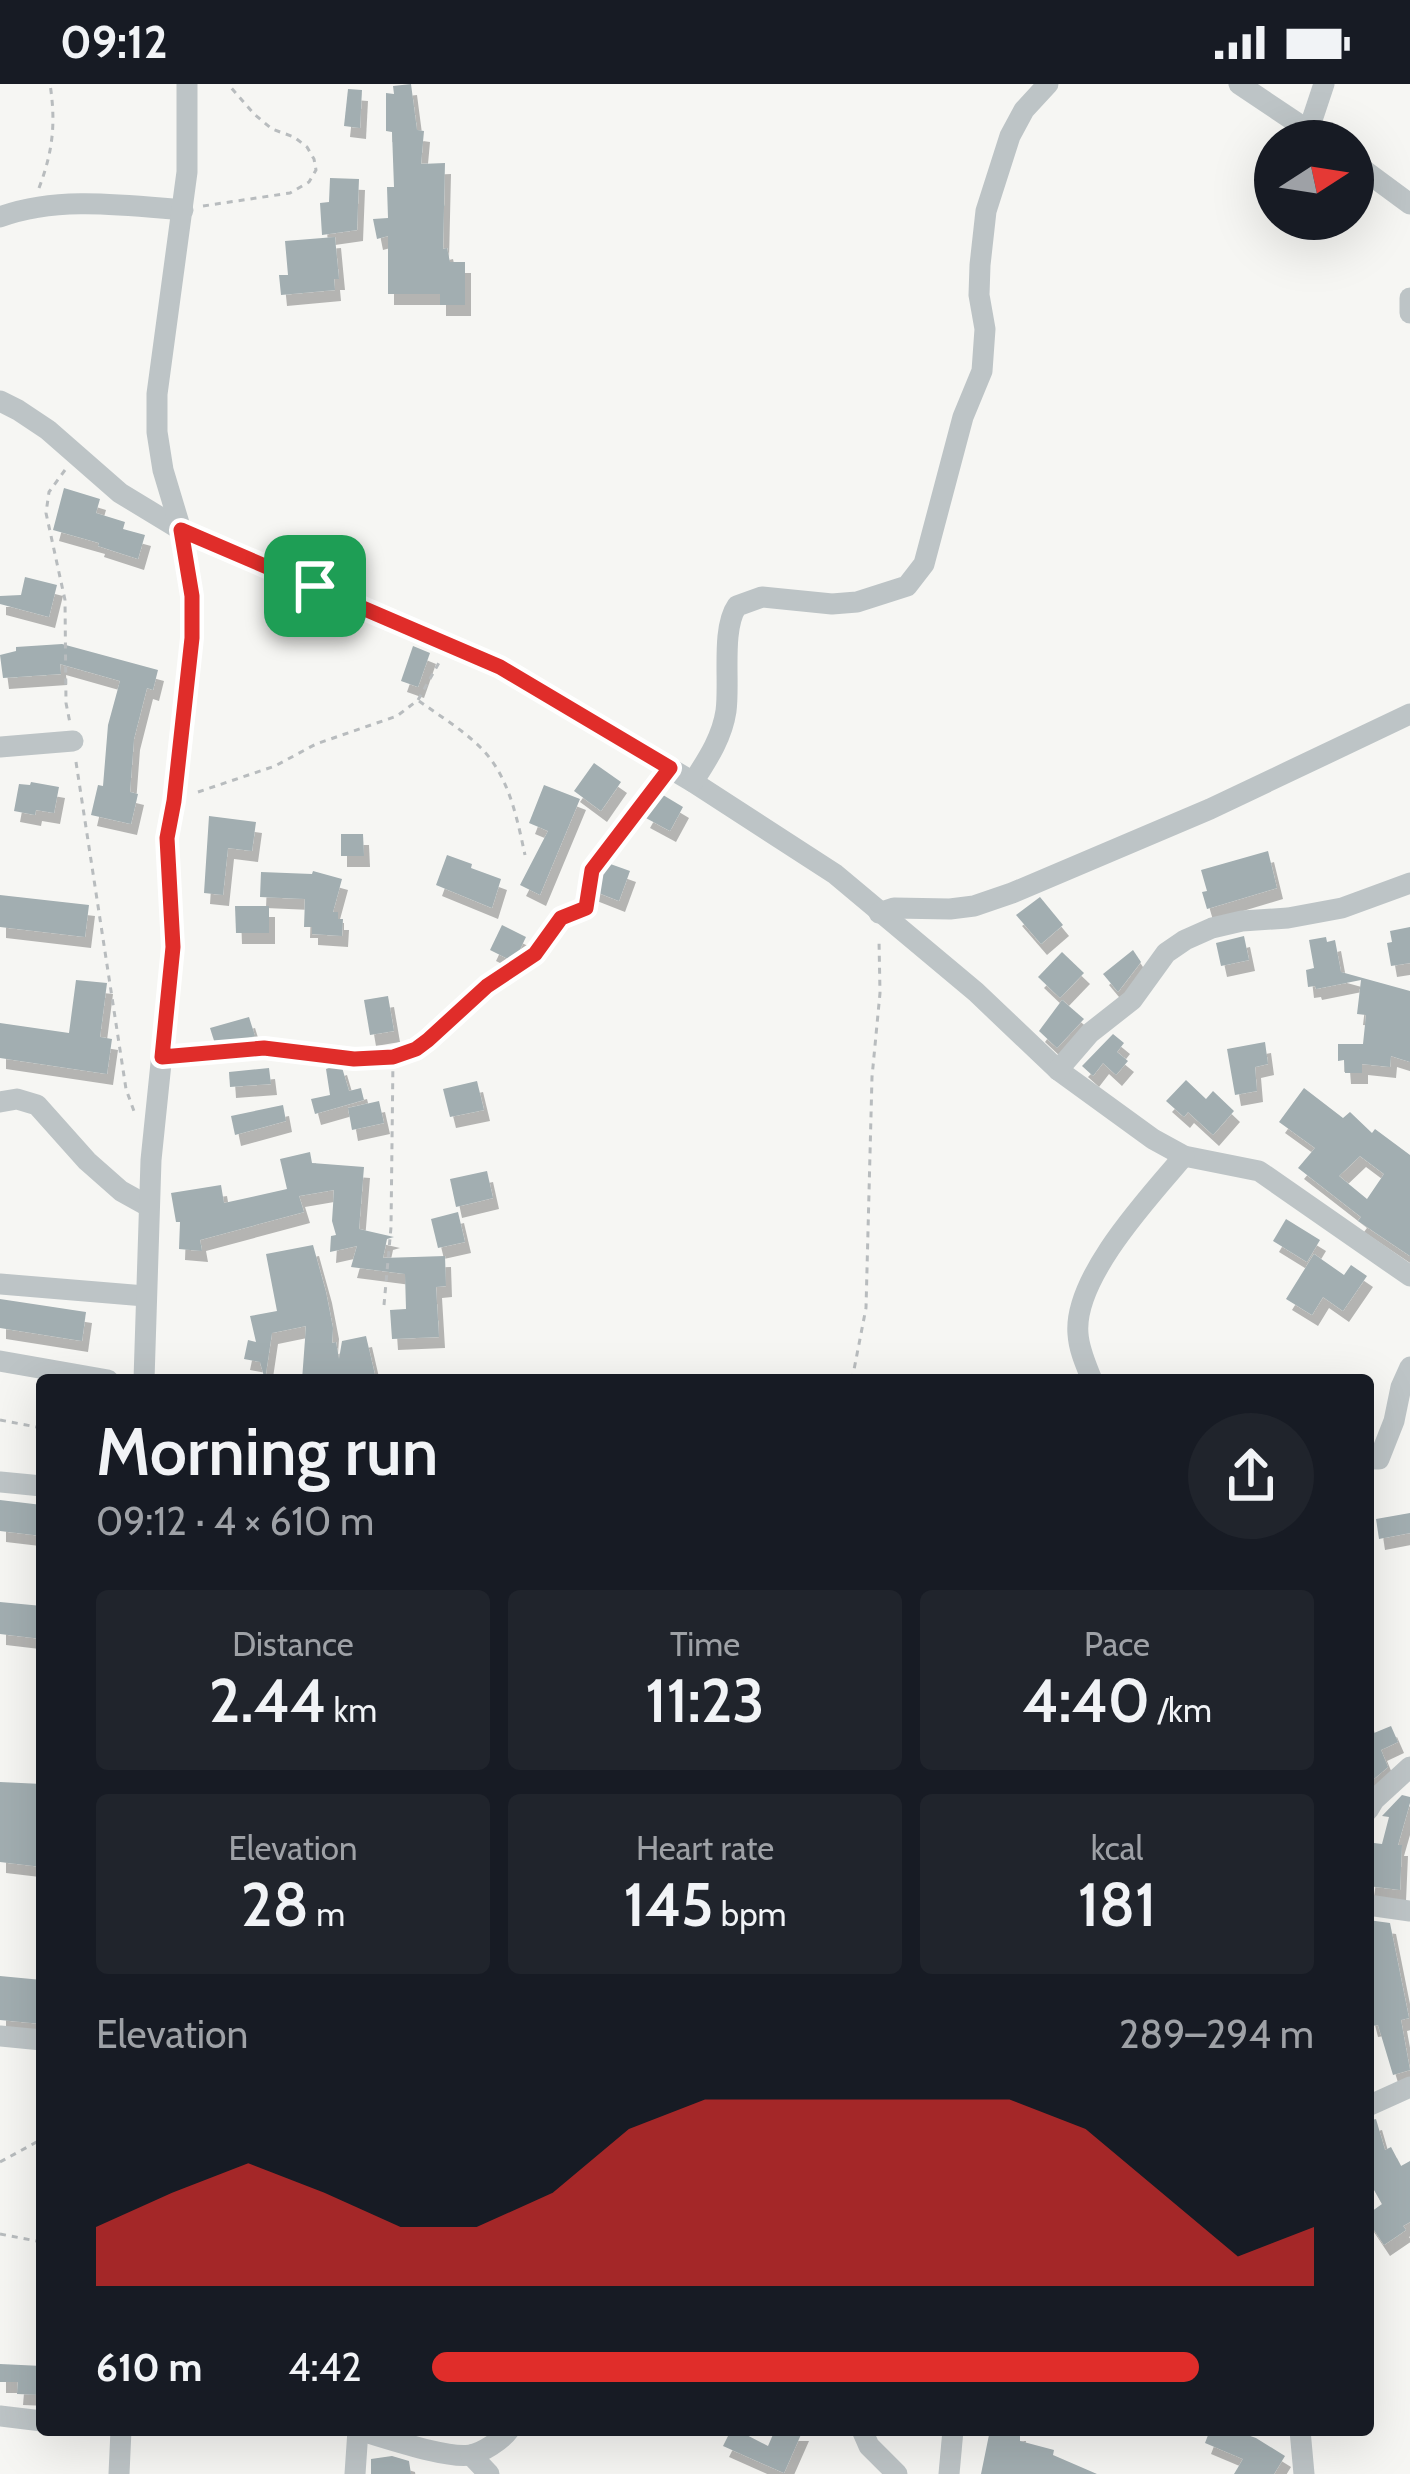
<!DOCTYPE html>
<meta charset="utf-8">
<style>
:root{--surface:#171b24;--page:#20242c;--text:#f1f3f6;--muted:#9ea1a6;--accent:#e02d2a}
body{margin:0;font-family:Cabin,sans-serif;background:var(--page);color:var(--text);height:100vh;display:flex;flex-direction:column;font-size:45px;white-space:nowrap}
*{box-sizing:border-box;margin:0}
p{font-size:39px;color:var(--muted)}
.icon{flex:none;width:66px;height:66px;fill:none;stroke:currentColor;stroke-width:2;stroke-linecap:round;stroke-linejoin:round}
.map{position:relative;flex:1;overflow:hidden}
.sheet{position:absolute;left:36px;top:1290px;width:1338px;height:1062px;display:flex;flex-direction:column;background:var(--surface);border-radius:12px;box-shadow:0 12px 48px #0002}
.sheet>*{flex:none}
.needle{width:78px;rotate:78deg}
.tools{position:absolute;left:1254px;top:36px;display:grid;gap:24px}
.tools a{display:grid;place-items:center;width:120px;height:120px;border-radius:50%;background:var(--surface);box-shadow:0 12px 48px #0002;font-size:60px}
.pin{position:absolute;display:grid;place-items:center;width:102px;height:102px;color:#fff;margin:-51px;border-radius:24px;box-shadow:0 6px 18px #0006}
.round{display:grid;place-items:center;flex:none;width:126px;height:126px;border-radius:63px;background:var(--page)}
.headline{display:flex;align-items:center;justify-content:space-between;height:204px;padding:0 60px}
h1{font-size:66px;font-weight:600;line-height:90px}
.figures{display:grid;grid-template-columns:repeat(3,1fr);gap:18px;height:204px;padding:12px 60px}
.figures div{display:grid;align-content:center;border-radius:12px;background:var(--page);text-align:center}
.figures b{font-size:60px;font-weight:600}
.figures small{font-size:33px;font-weight:400}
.figures p{font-size:33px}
.chart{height:336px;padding:24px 60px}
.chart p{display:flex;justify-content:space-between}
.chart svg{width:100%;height:216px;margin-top:12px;fill:var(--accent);opacity:.7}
ul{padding:0 60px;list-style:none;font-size:39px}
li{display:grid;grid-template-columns:192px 144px 1fr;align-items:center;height:90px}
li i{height:30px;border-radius:15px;background:var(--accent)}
.status{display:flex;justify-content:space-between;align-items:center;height:84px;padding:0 60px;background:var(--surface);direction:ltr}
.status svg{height:33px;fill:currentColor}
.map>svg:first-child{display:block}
.building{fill:#a2aeb1;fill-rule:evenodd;filter:url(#shadow)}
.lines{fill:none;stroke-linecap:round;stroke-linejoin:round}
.path{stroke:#b8bcbe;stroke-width:3;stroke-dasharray:6 6;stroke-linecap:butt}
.minor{stroke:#bdc4c6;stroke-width:21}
.route-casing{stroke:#fff;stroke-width:24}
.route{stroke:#e02d2a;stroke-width:15}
</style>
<div class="status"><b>09:12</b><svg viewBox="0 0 49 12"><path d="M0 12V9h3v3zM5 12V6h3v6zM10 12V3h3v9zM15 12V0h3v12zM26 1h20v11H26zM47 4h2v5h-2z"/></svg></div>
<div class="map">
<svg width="1410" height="2390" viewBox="0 0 1410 2390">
<defs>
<filter id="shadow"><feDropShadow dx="6" dy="11" stdDeviation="0" flood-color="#0004"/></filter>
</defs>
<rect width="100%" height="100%" fill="#f6f6f3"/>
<g class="building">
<polygon points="411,0 417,46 424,47 421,80 445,79 443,165 447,164 450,178 465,178 465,221 440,221 440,210 388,210 388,152 377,155 373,135 388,134 387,103 394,103 392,48 386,47 386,9 394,10 393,2"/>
<polygon points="348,5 362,6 360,44 344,42"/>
<polygon points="330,94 359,95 357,146 322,151 320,119 329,118"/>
<polygon points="335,153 339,195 334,195 335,206 281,211 279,191 288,191 285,157"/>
<polygon points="64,404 100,415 96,429 125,438 123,445 145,451 138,475 98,462 99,459 53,446"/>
<polygon points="25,493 57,501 49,533 0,520 0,512 21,511"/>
<polygon points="62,560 158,586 153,606 147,604 134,655 130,708 138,710 131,740 91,731 98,701 103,702 108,641 120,597 60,580 61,590 3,594 0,571 16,567 16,563"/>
<polygon points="413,562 430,569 418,603 401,597"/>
<polygon points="594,679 621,698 601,727 574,707"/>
<polygon points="31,698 59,703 54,729 36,726 35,731 14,727 19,700 30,701"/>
<polygon points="544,701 580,715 540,811 520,801 548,747 529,739"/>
<polygon points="658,708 683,723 670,747 644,733"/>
<polygon points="209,732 256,738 252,767 228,764 223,811 204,809"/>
<polygon points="341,750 363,750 364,772 341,772"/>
<polygon points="1268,767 1277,804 1207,825 1202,808 1207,807 1201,786"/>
<polygon points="447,771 472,780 471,784 501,795 492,824 436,801"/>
<polygon points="602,777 630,787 619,817 591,806"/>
<polygon points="313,787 342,795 333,828 338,828 338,835 343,835 342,852 312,850 312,843 304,843 305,815 260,813 261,788 312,790"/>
<polygon points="0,811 89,821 85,853 0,843"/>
<polygon points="1040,813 1063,841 1041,860 1016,831"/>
<polygon points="235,822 269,822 269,849 236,849"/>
<polygon points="502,841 526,853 514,878 490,866"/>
<polygon points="1410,843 1410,879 1391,882 1387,859 1392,858 1390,847"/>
<polygon points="1244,852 1249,876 1221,882 1216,859"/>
<polygon points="1326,853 1327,858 1335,856 1341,888 1410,907 1410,978 1391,972 1390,983 1362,980 1362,989 1345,989 1344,976 1338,977 1338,960 1363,960 1366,931 1357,930 1361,896 1316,905 1315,902 1308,903 1306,886 1314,884 1309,856"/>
<polygon points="1133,866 1141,878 1118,908 1103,890"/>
<polygon points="1062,868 1084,889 1060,914 1038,893"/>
<polygon points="76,896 107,899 100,953 112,955 107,990 0,974 0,939 69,949"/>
<polygon points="388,912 394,947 370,951 364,916"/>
<polygon points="1062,916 1084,935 1057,964 1039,947"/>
<polygon points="249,933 255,952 216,963 210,944"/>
<polygon points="1113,950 1124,959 1117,968 1128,977 1116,991 1103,979 1093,992 1082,982"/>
<polygon points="1265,958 1268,980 1255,983 1257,1007 1235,1011 1227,965"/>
<polygon points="341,980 349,1007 361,1004 364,1016 315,1030 311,1015 330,1011 326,985"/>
<polygon points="269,984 271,1000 230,1003 229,988"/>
<polygon points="1186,996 1206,1015 1213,1007 1234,1027 1213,1051 1188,1028 1184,1033 1166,1017"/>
<polygon points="477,997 484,1026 450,1033 443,1005"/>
<path d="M1304 1004 1343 1034 1350 1028 1372 1049 1375 1045 1410 1071V1172L1358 1137 1361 1133 1298 1084 1315 1064 1279 1038ZM1360 1072 1384 1090 1367 1115 1339 1092Z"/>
<polygon points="379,1017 384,1039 352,1046 348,1024"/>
<polygon points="283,1021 286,1037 235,1051 231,1032"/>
<polygon points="310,1068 312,1079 364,1083 359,1145 394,1153 387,1155 383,1174 445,1172 446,1202 436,1203 439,1253 392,1255 390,1226 406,1225 405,1190 351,1183 357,1162 330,1168 331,1152 336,1151 332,1137 334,1106 299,1112 304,1128 200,1156 202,1167 179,1165 180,1138 176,1138 171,1109 221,1101 224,1119 287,1105 280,1075"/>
<polygon points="487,1087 493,1114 456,1123 450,1095"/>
<polygon points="458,1128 465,1158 438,1164 431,1135"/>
<polygon points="1286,1135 1320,1156 1307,1178 1273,1157"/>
<polygon points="313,1161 326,1208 333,1244 332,1259 336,1258 339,1275 342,1257 366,1252 375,1291 356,1296 302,1296 306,1242 272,1249 265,1296 260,1278 244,1275 248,1256 256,1258 250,1232 277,1227 266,1170"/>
<polygon points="1314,1170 1344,1191 1351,1181 1367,1192 1343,1227 1323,1213 1312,1231 1286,1215"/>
<polygon points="0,1215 86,1228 82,1257 0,1244"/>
<polygon points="0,1416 42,1421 42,1452 0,1447"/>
<polygon points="1410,1429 1410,1449 1379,1455 1376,1435"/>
<polygon points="0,1518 42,1522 42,1555 0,1550"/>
<polygon points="1368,1636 1374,1649 1391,1642 1398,1658 1381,1666 1388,1683 1368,1700"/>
<polygon points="0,1698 42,1700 42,1783 0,1778"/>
<polygon points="1402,1711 1410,1713 1410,1719 1398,1761 1402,1761 1400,1806 1368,1802 1374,1759 1382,1760 1389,1733 1382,1732"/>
<polygon points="1368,1836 1390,1839 1409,1934 1401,1936 1410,1986 1393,1991 1378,1941 1372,1942 1368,1926"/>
<polygon points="0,1892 42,1896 42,1940 0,1936"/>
<polygon points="1376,2035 1385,2066 1391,2063 1401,2082 1410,2077 1410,2138 1403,2142 1406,2146 1384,2161 1368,2137 1368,2130 1382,2120 1368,2095 1368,2037"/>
<polygon points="0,2280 42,2282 42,2311 17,2310 18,2298 0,2298"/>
<polygon points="731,2346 737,2346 768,2362 775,2346 803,2346 784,2389 723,2362"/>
<polygon points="990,2346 1020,2346 1020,2357 1054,2366 1053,2371 1097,2390 981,2390"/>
<polygon points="1210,2346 1233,2346 1256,2354 1285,2372 1274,2390 1234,2390 1243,2375 1205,2359"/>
<polygon points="392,2372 409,2377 411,2390 371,2390 371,2375"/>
</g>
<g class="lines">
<g class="path">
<path d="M39 104C53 67 56 39 50 0"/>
<polyline points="203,122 290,109 309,98 316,86 314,75 307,63 294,53 272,45 254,30 228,0"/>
<polyline points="65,386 49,408 46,429 65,516 66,619 70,639"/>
<path d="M419 617C440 632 463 646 481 664 509 692 517 734 525 771"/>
<polyline points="76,678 126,1005 135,1030"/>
<polyline points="198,708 275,682 316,660 397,632 418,616 440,577"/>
<polyline points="182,971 264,965 354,975 393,973 416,965 487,902 535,870 545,859 561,834 586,824 592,786 657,700"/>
<polyline points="384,1221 391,1143 393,975"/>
<polyline points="852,1296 866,1224 872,993 880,909 879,856"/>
<polyline points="0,1336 42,1344"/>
<polyline points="0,2078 42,2055"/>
<polyline points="0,2150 42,2158"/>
</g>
<g class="minor">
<polyline points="1239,0 1324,57"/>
<polyline points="1309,45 1324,0"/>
<polyline points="1353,78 1410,120"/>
<path d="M0 133C57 112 123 121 183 126"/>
<polyline points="1410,214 1410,229"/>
<polyline points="0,317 18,326 48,346 120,409 181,446 500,583 693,698 835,790 976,908 1058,986 1153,1055 1184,1072 1259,1087 1410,1192"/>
<polyline points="0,663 73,657"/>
<path d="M693 698C707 676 722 654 726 627 730 598 721 545 737 522L762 513 832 520 857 518 907 502 924 480 963 333 982 287 985 245 979 211 980 181 986 127 1010 52 1024 26 1048 0"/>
<polyline points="879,829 894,824 950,825 974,822 1012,809 1210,725 1410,630"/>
<polyline points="1058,986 1090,949 1132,916 1166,869 1185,856 1212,844 1242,837 1288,834 1342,824 1410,799"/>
<polyline points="0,1018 17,1015 37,1021 87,1077 121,1107 148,1122"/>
<polyline points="0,1200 145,1212"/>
<polyline points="0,1277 108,1296"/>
<polyline points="144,1296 151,1076 173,863 167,754 174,717 192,553 192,512 181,446 163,386 157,348 157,310 187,88 187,0"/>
<path d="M1092 1296C1086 1281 1079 1266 1078 1250 1073 1194 1149 1113 1184 1072"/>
<polyline points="1368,1375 1379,1375 1394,1337 1401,1303 1410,1283"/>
<polyline points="0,1398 42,1402"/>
<polyline points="1368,1726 1374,1716 1410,1683"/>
<polyline points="1368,1821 1410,1827"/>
<polyline points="0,1952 42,1956"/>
<polyline points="1368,2022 1410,2003"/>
<polyline points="0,2332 42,2337"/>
<path d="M358 2346C384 2353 446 2375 470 2371 482 2369 502 2356 509 2346"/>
<polyline points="862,2346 869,2362 897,2390"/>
<polyline points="1300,2346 1304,2390"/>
<polyline points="471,2371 489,2390"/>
<polyline points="119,2390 121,2346"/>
<polyline points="355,2390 358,2346"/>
<polyline points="949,2390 953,2346"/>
</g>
</g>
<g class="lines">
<defs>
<polygon id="route" points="181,446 500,583 670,684 592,786 586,824 561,834 535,870 487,902 428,956 416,965 393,973 354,975 264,964 162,973 173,863 167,754 174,717 192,554 192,512"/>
</defs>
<use href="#route" class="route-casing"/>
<use href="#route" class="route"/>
</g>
</svg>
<div class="tools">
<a><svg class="needle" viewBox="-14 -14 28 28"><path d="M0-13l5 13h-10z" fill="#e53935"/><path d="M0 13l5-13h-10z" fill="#9ea1a6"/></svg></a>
</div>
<div class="pin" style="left:315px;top:502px;background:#1e9e55"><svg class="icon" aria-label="arrive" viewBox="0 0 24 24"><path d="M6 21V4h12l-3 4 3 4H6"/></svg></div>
<section class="sheet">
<div class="headline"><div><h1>Morning run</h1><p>09:12 · 4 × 610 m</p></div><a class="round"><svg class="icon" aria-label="share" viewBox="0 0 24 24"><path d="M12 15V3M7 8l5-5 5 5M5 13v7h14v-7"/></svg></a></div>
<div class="figures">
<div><p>Distance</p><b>2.44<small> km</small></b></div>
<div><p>Time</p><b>11:23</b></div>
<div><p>Pace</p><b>4:40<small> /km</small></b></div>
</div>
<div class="figures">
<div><p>Elevation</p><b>28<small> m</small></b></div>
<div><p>Heart rate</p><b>145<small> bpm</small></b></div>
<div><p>kcal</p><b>181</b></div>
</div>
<div class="chart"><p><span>Elevation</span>289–294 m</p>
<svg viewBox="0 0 160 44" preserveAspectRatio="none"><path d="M0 44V32L10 25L20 19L30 25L40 32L50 32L60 25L70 12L80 6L90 6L100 6L110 6L120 6L130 12L140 25L150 38L160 32V44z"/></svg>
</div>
<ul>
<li><b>610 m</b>4:42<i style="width:87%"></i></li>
</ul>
</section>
</div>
